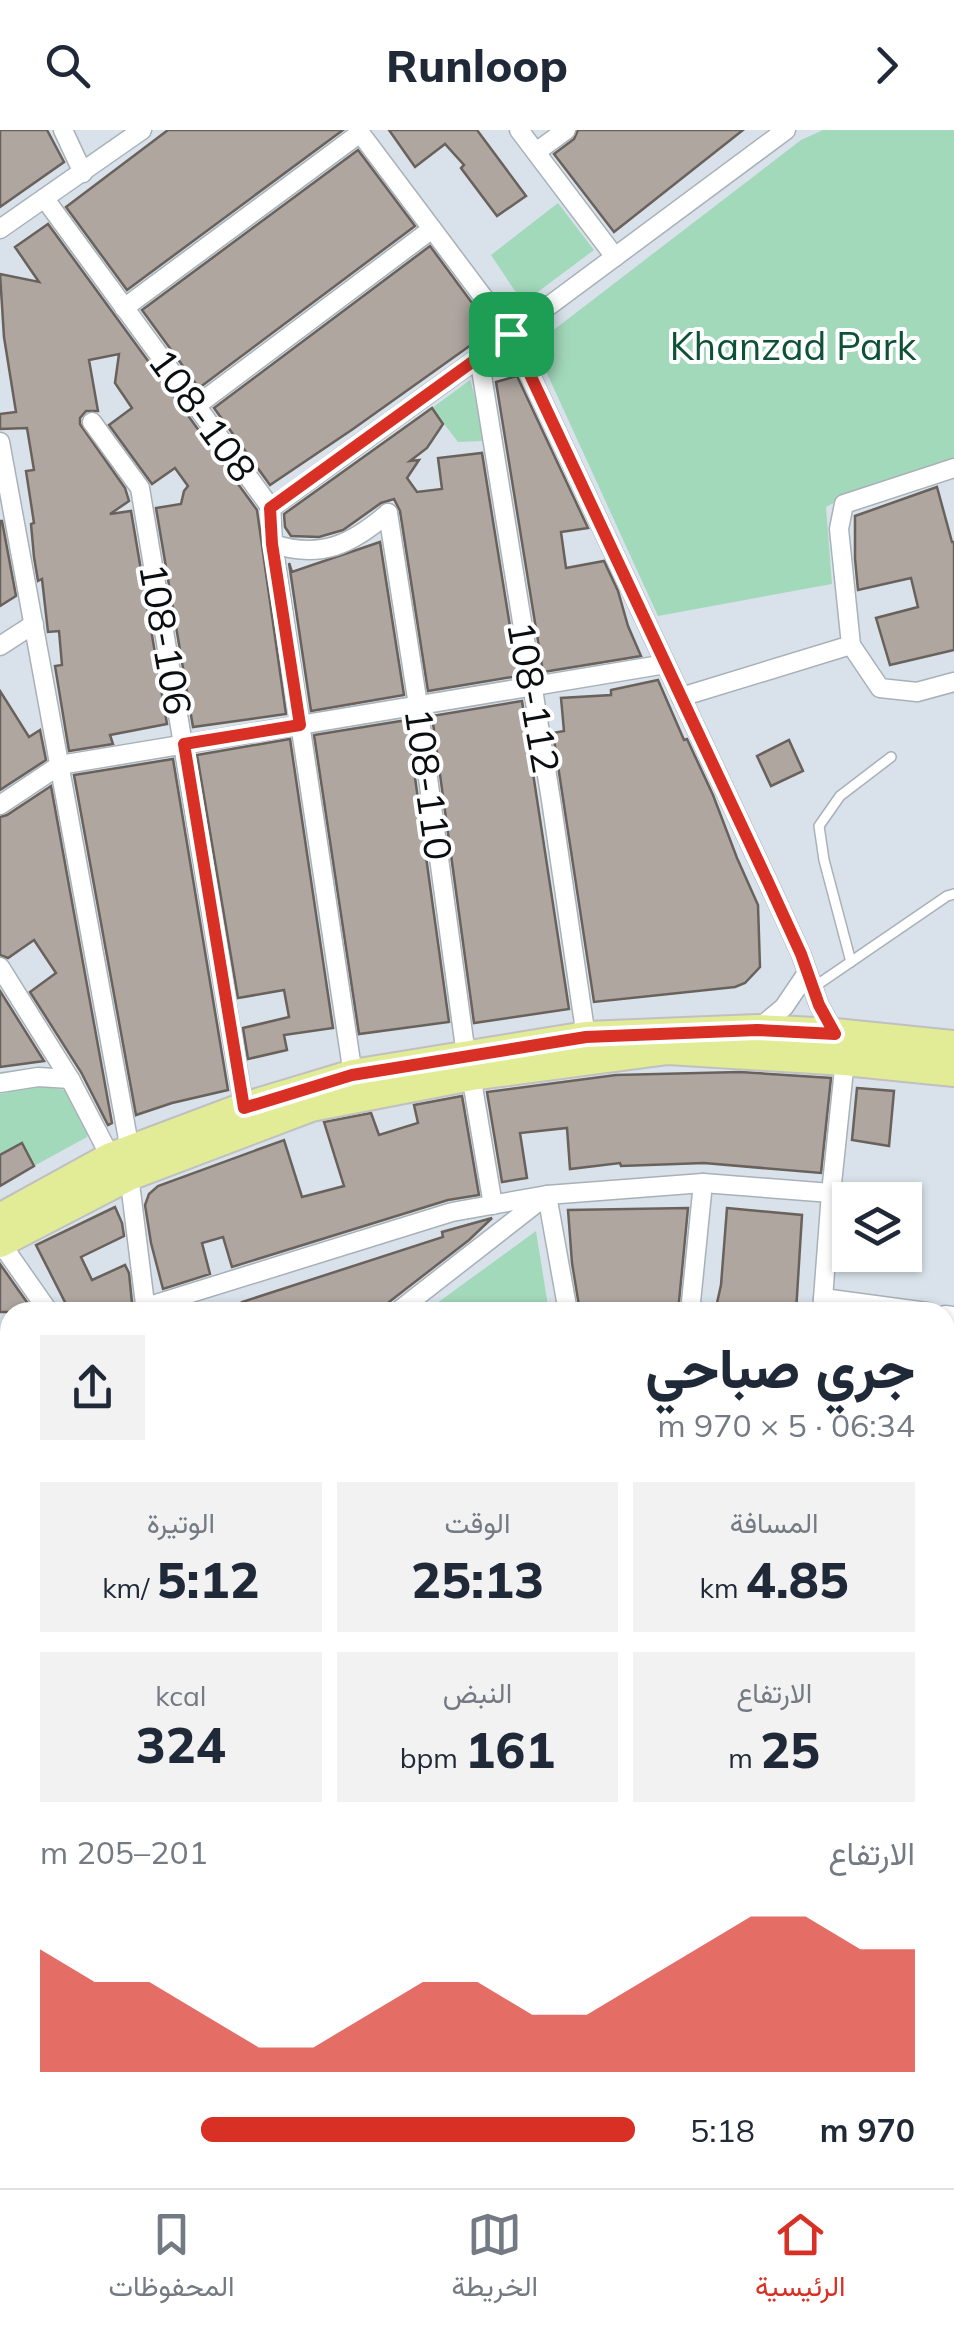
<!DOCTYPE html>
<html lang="ar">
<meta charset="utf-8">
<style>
:root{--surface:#fff;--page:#f2f2f3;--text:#1f2937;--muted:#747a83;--line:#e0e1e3;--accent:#d93025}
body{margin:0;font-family:Mulish,Vazirmatn,sans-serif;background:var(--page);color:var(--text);direction:rtl;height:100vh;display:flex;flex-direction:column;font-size:38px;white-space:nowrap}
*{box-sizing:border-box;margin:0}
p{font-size:32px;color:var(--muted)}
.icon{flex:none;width:55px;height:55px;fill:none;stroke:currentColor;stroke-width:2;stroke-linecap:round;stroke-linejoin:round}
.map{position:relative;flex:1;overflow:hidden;direction:ltr}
.drawer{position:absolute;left:0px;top:1172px;width:955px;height:888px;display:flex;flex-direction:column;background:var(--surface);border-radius:30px 30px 0 0;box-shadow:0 2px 8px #0004;direction:rtl}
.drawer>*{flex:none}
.fabs{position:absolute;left:832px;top:1052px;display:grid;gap:20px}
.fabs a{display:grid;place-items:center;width:90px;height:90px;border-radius:0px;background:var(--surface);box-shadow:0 2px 8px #0004;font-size:50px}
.pin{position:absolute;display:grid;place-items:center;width:85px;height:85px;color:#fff;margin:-42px;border-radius:20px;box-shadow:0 5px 15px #0006}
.round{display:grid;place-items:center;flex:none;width:105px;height:105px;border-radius:0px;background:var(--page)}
.overview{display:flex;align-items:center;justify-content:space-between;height:170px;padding:0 40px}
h1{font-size:55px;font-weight:800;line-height:75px}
.metrics{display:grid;grid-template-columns:repeat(3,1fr);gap:15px;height:170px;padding:10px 40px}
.metrics div{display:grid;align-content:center;border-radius:0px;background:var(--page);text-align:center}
.metrics b{font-size:50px;font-weight:800}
.metrics small{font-size:28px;font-weight:400}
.metrics p{font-size:28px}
.chart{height:280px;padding:20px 40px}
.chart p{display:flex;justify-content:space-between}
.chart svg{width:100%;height:180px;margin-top:10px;fill:var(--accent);opacity:.7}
ul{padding:0 40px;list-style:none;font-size:32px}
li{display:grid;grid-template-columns:160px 120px 1fr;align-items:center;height:75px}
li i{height:25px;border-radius:12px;background:var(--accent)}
header{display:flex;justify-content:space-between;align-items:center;height:130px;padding:0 40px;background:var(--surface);font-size:45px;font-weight:800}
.menu{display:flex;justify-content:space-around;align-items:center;height:140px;border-top:2px solid var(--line);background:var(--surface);font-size:28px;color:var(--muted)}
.menu a{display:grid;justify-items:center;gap:5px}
.menu .on{color:var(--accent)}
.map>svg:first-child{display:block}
.green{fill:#a3d9bb}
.building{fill:#afa6a0;stroke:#69615b;stroke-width:2.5}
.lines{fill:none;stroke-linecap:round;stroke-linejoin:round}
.lane-casing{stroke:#a8b1b8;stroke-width:12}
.street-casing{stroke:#a8b1b8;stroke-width:21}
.primary-casing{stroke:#c0c0c1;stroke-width:34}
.lane{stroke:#fff;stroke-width:9}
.street{stroke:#fff;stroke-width:18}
.primary{stroke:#e2eb95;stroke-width:30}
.route-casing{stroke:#fff;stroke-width:20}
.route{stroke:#d93025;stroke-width:12}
.labels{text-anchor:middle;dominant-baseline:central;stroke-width:8;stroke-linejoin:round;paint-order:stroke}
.park-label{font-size:38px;fill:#0d5236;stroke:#fff}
.street-label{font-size:38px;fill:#0b0e10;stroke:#fff}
</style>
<header><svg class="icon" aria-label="forward" viewBox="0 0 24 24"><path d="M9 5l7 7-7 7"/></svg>Runloop<svg class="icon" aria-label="search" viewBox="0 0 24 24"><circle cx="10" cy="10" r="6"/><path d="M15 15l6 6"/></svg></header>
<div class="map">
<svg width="954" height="2058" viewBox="0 0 954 2058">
<rect width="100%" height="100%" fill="#d9e2ea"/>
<g class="green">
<polygon points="823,0 954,0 954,333 843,368 826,377 832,454 658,486 534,215 801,10"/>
<polygon points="558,73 594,120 523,173 491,125"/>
<polygon points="470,250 481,287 482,311 458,312 432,278"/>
<polygon points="46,957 65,960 91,998 87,1007 34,1036 22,1013 0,1025 0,964 24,958"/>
<polygon points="536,1101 549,1182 437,1182 433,1176"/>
</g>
<g class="building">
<polygon points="0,0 47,0 64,32 0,77"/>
<polygon points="168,0 343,0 127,160 66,77"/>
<polygon points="389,0 477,0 526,66 497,86 461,38 464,35 445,14 415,37"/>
<polygon points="578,0 743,0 614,102 554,24 574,9"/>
<polygon points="358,20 415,96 199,258 142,180"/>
<polygon points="48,94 257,380 286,584 193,597 156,378 181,374 184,361 188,356 175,338 152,354 109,295 132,278 115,253 119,224 89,230 98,281 86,281 80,288 80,294 125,358 129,371 110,384 131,381 167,594 110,605 113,614 69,621 55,536 62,535 59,501 48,502 42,449 38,451 34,427 31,394 34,393 26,341 34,340 27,298 0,299 0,284 16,282 4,207 0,144 39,152 15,117"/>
<polygon points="430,116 492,200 353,299 270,355 214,278"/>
<polygon points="517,246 588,398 561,402 566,438 604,431 618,461 628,496 641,526 543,542 496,252"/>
<polygon points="432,278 443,294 427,318 410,331 419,330 407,348 417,362 442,359 438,328 482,323 518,546 428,561 400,381 394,369 381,373 343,400 319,407 291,406 285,397 284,384"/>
<polygon points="937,357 952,412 954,412 954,520 890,535 876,488 918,477 911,448 858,460 855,429 855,386"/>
<polygon points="0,391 2,391 16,466 0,476"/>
<polygon points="380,412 404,565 311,581 289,433 292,442"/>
<polygon points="658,550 684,610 687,609 713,665 737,728 758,775 760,837 745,853 735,857 594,872 553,603 564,601 561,568 611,565 611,560"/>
<polygon points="0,561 29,607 40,600 46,630 0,660"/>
<polygon points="522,571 569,879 474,893 432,586"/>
<polygon points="407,590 449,892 359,904 314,605"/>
<polygon points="290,609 333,898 284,905 287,920 248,929 243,898 289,887 284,860 238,868 197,625"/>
<polygon points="789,610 803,641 771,656 757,626"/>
<polygon points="173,629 228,960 172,973 136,985 74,645"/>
<polygon points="51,656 112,993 108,995 81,942 30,862 56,843 34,810 8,828 0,825 0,687 7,685"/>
<polygon points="0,861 44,931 0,937"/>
<polygon points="740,942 831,948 821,1043 704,1033 621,1036 620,1033 570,1039 567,998 520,1003 527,1048 502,1052 487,962 616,945"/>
<polygon points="857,958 894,961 889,1016 852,1010"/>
<polygon points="462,966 479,1065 448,1070 232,1137 223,1107 202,1113 210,1144 163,1159 151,1113 145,1075 149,1064 158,1056 284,1010 302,1067 344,1056 324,992 371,983 379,1005 418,993 414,975"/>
<polygon points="22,1013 34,1036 0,1056 0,1025"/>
<polygon points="115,1077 122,1093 124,1106 81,1127 92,1150 125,1135 129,1143 133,1182 70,1182 36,1115"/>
<polygon points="688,1078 678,1182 580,1182 572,1133 568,1080"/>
<polygon points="727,1078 802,1085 796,1182 715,1182 721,1155"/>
<polygon points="492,1088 469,1110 389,1172 385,1182 245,1182 242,1172 443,1107 442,1102"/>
<polygon points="0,1134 19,1161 34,1182 0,1182"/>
</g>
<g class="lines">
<defs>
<g id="lane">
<polyline points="851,832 824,730 819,696 840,666 891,627"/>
<polyline points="814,857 947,766 954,764"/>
<polyline points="945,1689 952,1715"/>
</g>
<g id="street">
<polyline points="63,0 83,43"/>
<polyline points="358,0 511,204 768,752 801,824 819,875 835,904"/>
<polyline points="519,0 615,127"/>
<polyline points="536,22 566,0"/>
<polyline points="45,69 271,378 273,414 353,945"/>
<polyline points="0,99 142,0"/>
<polyline points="124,178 360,3"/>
<polyline points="479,227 551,670 586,907"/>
<polyline points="196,276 432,99"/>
<polyline points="92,292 140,358 244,978"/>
<polyline points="0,312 130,1020"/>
<polyline points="271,378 511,204 786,0"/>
<polyline points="388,383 418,575 466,925"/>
<path d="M273 414C321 429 351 415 388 383"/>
<polyline points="851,515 880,558 917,562 954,552"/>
<polyline points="0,516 34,494"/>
<polyline points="681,567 851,515 839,399 844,374 954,338"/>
<polyline points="0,675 60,635 666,534"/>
<polyline points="0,837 70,949 111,1028"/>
<polyline points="758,899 784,877 807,843"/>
<polyline points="471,945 493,1075"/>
<polyline points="0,953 38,947 70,949"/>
<polyline points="129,1045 146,1182"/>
<polyline points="0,1112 49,1182"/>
<polyline points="823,1168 927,1182"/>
<polyline points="146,1177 452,1082 547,1065 703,1053 831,1063"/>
<polyline points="397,1182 547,1065 568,1182"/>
<polyline points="690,1182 703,1053"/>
<polyline points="822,1182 831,1063 845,930"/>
<polyline points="945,1185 954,1186"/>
<polyline points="0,1303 10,1296"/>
<polyline points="945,1312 954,1314"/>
<polyline points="0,1401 10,1395"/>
<polyline points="945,1506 954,1502"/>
<polyline points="945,1675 954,1673"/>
<polyline points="0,1744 10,1738"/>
<polyline points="0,1768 10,1778"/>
<polyline points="0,1856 10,1856"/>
<polyline points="945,1895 954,1905"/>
<polyline points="0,1950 10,1943"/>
<polyline points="0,1988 10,2003"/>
<polyline points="42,2050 48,2058"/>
<polyline points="518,2050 523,2058"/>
<polyline points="656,2050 663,2058"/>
<polyline points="774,2050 782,2058"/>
<polyline points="193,2058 194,2050"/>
<polyline points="224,2058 242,2050"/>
<polyline points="620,2058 632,2050"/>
<polyline points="715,2058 719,2050"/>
</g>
<g id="primary">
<polyline points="0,1089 111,1028 244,978 353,945 586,907 757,900 835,904 954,916"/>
<polyline points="0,1112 129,1045 311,976 471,945 668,919 845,930 954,941"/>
<polyline points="0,1513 10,1527"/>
<polyline points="0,1545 10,1559"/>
<polyline points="945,1791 954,1789"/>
<polyline points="945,1816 954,1814"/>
<polyline points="364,2050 369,2058"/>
<polyline points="448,2058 459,2050"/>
<polyline points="485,2058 496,2050"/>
</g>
</defs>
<use href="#lane" class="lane-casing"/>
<use href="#street" class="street-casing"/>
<use href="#primary" class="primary-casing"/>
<use href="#lane" class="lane"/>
<use href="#street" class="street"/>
<use href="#primary" class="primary"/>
</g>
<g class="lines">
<defs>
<polygon id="route" points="511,204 768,752 801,824 819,875 835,904 757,900 586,907 352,945 244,978 184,614 300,595 272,414 270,378"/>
</defs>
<use href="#route" class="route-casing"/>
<use href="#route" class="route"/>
</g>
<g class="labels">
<g class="park-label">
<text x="793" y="216">Khanzad Park</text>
</g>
<g class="street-label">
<text transform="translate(203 285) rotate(54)">108-108</text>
<text transform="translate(166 509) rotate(80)">108-106</text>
<text transform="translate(534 567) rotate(80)">108-112</text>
<text transform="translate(429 654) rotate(82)">108-110</text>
</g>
</g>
</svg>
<div class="fabs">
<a><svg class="icon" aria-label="layers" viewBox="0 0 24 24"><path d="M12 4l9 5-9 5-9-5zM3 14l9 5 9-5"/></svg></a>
</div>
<div class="pin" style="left:511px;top:204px;background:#1e9e55"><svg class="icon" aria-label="arrive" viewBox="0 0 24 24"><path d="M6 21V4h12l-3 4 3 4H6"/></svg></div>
<section class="drawer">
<div class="overview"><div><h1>جري صباحي</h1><p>06:34 · 5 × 970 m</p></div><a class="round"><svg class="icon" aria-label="share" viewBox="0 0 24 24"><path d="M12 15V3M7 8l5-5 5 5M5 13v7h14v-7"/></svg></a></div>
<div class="metrics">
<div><p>المسافة</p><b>4.85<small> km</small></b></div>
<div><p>الوقت</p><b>25:13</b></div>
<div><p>الوتيرة</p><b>5:12<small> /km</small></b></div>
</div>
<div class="metrics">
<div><p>الارتفاع</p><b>25<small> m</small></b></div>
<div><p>النبض</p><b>161<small> bpm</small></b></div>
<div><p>kcal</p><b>324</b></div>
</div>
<div class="chart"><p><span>الارتفاع</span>201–205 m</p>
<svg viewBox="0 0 160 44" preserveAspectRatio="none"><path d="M0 44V14L10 22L20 22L30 30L40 38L50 38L60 30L70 22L80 22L90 30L100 30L110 22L120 14L130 6L140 6L150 14L160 14V44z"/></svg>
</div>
<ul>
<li><b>970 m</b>5:18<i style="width:73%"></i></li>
</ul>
</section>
</div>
<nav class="menu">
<a class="on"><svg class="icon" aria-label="home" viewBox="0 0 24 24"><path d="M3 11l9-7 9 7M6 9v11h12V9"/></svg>الرئيسية</a>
<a><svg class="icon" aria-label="map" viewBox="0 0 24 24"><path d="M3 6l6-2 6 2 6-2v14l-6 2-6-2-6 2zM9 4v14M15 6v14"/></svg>الخريطة</a>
<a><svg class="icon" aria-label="saved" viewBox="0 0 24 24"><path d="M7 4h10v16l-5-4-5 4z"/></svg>المحفوظات</a>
</nav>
